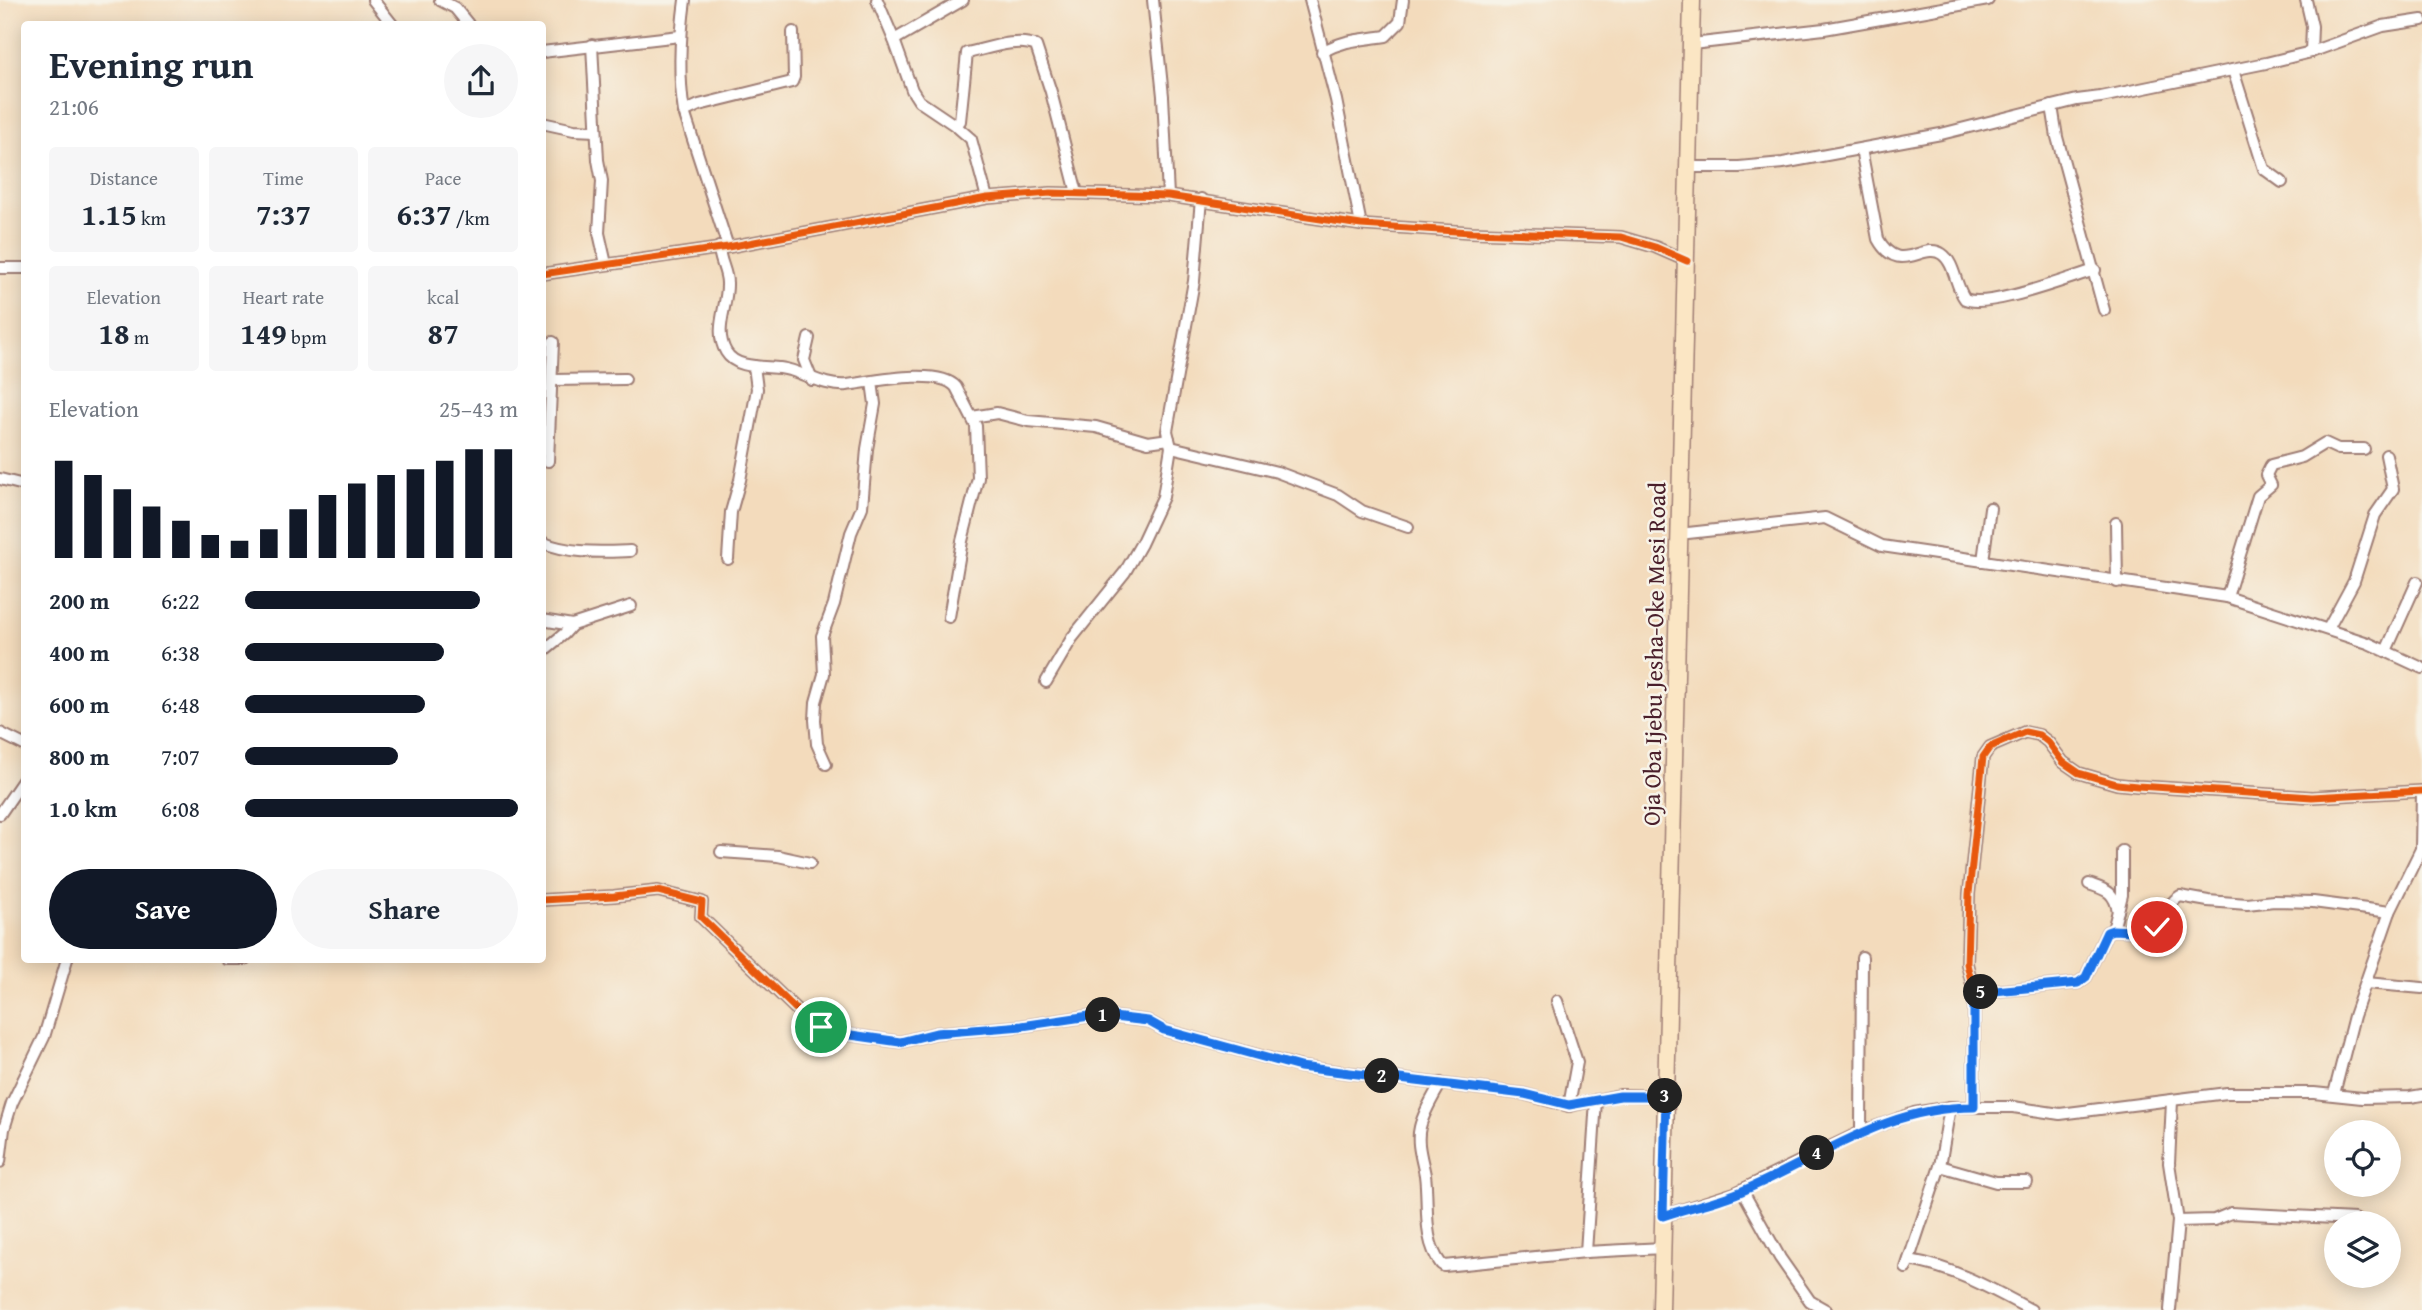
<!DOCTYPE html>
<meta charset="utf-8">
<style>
:root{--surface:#fff;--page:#f6f6f7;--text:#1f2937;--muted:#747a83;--accent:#111827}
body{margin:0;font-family:"Gentium Book Plus",serif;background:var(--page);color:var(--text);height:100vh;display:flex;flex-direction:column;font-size:26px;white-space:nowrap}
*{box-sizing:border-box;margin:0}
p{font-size:23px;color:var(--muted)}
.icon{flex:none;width:38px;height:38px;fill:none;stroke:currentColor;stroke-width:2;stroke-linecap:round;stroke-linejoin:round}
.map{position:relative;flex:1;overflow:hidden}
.panel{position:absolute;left:21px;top:21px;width:525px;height:942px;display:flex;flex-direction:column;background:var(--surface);border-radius:7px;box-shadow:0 4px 18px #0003}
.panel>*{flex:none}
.fabs{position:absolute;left:2324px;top:1120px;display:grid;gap:14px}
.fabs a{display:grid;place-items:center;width:77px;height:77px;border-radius:50%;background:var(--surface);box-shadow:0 4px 18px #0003;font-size:35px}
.pin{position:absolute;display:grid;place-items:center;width:60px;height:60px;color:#fff;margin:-30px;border:4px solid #fff;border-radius:50%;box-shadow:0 2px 7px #0007}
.km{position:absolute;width:35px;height:35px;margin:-18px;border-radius:50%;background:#222;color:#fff;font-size:19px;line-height:35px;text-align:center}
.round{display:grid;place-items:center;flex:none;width:74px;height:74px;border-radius:37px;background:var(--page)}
.summary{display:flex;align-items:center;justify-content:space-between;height:119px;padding:0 28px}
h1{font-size:38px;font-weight:800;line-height:52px}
.stats{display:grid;grid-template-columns:repeat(3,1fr);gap:10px;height:119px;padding:7px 28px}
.stats div{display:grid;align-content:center;border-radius:7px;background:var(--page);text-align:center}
.stats b{font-size:30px;font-weight:800}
.stats small{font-size:19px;font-weight:400}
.stats p{font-size:19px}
.chart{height:196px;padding:14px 28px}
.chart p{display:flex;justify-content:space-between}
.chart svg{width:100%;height:126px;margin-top:7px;stroke:var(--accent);stroke-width:6}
.primary-button{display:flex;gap:14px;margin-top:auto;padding:14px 28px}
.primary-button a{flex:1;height:80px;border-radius:42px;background:var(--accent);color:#fff;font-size:28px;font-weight:800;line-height:80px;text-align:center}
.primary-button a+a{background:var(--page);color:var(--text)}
ul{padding:0 28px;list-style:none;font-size:23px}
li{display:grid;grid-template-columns:112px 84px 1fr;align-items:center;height:52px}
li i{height:18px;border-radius:9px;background:var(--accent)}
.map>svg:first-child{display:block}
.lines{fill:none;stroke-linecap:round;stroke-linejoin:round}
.street-casing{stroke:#9e7d74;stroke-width:14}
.secondary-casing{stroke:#9e7d74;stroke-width:19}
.street{stroke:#fff;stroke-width:10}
.secondary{stroke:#fbe6c4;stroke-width:16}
.cycleway-casing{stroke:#f7f3e8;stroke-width:11}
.cycleway{stroke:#e8590c;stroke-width:7}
.route-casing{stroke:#fff;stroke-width:14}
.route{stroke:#1a73e8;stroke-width:9}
.labels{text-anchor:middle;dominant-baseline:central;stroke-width:5;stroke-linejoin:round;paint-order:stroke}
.street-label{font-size:24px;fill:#4a1f2b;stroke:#f7f3e8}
</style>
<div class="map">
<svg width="2422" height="1310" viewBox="0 0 2422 1310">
<rect width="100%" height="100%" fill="#f7f3e8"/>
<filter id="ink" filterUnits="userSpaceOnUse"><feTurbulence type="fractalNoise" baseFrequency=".0143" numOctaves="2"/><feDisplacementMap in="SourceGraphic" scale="14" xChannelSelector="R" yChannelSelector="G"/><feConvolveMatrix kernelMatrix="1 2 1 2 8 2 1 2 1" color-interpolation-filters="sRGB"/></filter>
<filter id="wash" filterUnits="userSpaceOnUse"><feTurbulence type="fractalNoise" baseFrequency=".00686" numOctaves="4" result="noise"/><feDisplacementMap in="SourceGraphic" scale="28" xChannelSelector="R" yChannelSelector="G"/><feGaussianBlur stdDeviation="1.57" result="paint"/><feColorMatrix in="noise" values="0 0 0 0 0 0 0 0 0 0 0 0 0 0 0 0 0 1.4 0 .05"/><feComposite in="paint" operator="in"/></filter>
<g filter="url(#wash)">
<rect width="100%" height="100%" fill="#f3dbbc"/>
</g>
<g filter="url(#ink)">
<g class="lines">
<defs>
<g id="street">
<polyline points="373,0 392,24"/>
<polyline points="440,0 455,8 468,24"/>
<path d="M685 0C680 37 678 75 684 112L728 247"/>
<polyline points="877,0 894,40 912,90 919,101 956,126 971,139 987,198"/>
<polyline points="1153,0 1163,96 1168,196"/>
<polyline points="1310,0 1336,100 1361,225"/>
<polyline points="2306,0 2312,26 2311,52"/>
<polyline points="894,40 963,0"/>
<polyline points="1692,44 1824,29 1988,0"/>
<polyline points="592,45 598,160 602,181 599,233 606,264"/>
<polyline points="542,52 680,36"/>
<path d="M1322 52C1345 39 1361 40 1386 36L1400 22 1403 0"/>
<polyline points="2233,70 2264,169 2282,182"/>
<polyline points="2052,106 2057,137 2104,310"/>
<polyline points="684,112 699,105 792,82 794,77 793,32"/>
<polyline points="542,123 574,130 596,131"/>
<path d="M956 126 960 121 967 53C987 49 1017 37 1036 46L1051 92 1077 193"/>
<path d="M1861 149 1878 239C1899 277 1923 241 1942 254 1955 263 1955 286 1965 299 1988 309 2068 278 2095 270"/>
<polyline points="1688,167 1739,167 1783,163 1941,134 2077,100 2101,97 2266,63 2311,52 2383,26 2422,20"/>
<polyline points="1201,199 1194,281 1167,431 1171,447 1277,472 1338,495 1362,511 1408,527"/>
<path d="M719 247C719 260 727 271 727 283 728 306 713 330 726 352 736 369 763 366 780 368 804 371 821 387 847 385 871 382 939 367 956 387L976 426 978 478 962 541 949 617"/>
<polyline points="0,268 24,268"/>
<polyline points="542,274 728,247 987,198 1051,193 1168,196 1361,225 1471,232 1621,237 1655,247 1687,261"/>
<polyline points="809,338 804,360 812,380"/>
<polyline points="552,380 625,379"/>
<polyline points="972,417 997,413 1028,421 1096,427 1148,442 1169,439"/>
<polyline points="548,461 553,342"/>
<polyline points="0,479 24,485"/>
<polyline points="2116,523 2117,582"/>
<polyline points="1679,534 1825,518 1882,546 2227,597 2368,643 2422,668"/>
<path d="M542 542C568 554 602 552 630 551"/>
<polyline points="728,559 731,512 740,480 757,389 754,366"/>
<polyline points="1983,561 1990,508"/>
<polyline points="2227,597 2258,496 2271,485 2266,475 2271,465 2302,457 2325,443 2338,449 2364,449"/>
<polyline points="542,620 572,625 631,606"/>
<polyline points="2328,629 2354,581 2375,515 2393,489 2386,455"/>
<polyline points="2386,651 2417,582"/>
<polyline points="542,652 564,634 572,625"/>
<polyline points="1046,682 1072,638 1125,572 1141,544 1163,497 1171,447"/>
<polyline points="0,733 24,745"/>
<polyline points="826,764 817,744 815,720 816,702 824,674 822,636 834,604 851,533 862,507 867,449 875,404 872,382"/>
<polyline points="0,814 24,779"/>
<polyline points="721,852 778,856 810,863"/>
<path d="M2089 884C2106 890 2114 891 2118 911"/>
<polyline points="542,900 614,896 658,891 702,902 701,917 804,1017 821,1027 837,1033 900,1042 936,1033 1022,1026 1096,1015 1148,1021 1164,1030 1301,1067 1524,1094 1569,1106 1620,1095 1666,1096"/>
<polyline points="2113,930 2122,895 2122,851"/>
<polyline points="227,959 245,959"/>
<polyline points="2366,983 2422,988"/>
<path d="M1974 993 2078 983 2086 977 2107 932 2113 930 2151 932C2163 922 2166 904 2180 896L2208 901 2247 904 2274 901 2313 902 2390 912"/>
<polyline points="1557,1001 1577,1062 1569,1106"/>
<path d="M1441 1083C1433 1097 1424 1111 1420 1127 1416 1143 1422 1159 1425 1175 1429 1205 1422 1239 1441 1264L1444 1266 1586 1252 1663 1248"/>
<polyline points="2334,1094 2354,1016 2390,912 2421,849 2422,791"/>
<polyline points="1974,1107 1974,993 1967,964 1969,894 1983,757 1990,747 2025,732 2039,735 2048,742 2063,762 2079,773 2117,784 2137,786 2312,797 2422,791"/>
<polyline points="1861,1132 1914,1113 1950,1107 2013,1107 2060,1114 2227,1093 2314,1093 2362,1098 2410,1097 2422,1095"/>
<polyline points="0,1162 4,1129 12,1103 44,1037 67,959"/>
<polyline points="1940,1166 1996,1182 2027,1182"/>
<polyline points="1742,1190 1780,1258 1810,1301 1826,1310"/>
<polyline points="1663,1216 1735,1193 1861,1132 1862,957"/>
<polyline points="2178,1221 2214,1220 2231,1213 2355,1219"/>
<polyline points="1586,1252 1596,1100"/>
<path d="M1909 1260C1953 1267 1992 1289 2031 1310"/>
<polyline points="1906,1268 1940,1166 1950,1107"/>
<polyline points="2170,1310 2178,1221 2169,1163 2172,1101"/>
</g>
<polyline id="secondary" points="1661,1310 1692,0"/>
</defs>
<use href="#street" class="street-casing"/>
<use href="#secondary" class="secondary-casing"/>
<use href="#street" class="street"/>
<use href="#secondary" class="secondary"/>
<defs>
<g id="cycleway">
<polyline points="542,274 728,247 987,198 1051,193 1168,196 1361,225 1471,232 1621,237 1655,247 1687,261"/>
<polyline points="542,900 614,896 658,891 702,902 701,917 804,1017 821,1027 837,1033 900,1042 936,1033 1022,1026 1096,1015 1148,1021 1164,1030 1301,1067 1524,1094 1569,1106 1620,1095 1666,1096"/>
<polyline points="1974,1107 1974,993 1967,964 1969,894 1983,757 1990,747 2025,732 2039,735 2048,742 2063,762 2079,773 2117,784 2137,786 2312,797 2422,791"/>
</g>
</defs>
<use href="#cycleway" class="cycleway-casing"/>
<use href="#cycleway" class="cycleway"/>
</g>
</g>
<g class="lines" filter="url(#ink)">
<defs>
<path id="route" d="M821 1027 837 1033 900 1042 936 1033 1022 1026 1096 1015 1148 1021 1164 1030 1300 1067 1524 1094 1569 1105 1620 1096H1666L1663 1216C1687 1208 1712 1203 1735 1194 1818 1161 1880 1107 1974 1107V993L2078 983 2086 977 2107 932 2113 930 2151 932 2157 927"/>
</defs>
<use href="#route" class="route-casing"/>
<use href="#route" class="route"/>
</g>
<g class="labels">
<g class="street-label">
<text transform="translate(1654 654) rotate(-89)">Oja Oba Ijebu Jesha-Oke Mesi Road</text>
</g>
</g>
</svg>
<div class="fabs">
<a><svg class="icon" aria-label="locate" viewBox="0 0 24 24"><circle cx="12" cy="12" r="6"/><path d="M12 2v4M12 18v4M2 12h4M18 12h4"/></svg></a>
<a><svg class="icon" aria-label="layers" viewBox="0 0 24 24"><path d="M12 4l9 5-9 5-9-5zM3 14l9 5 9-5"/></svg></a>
</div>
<div class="pin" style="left:821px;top:1027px;background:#1e9e55"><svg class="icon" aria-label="arrive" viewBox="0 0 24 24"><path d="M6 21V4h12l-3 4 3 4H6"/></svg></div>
<div class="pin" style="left:2157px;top:927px;background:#d93025"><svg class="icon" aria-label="check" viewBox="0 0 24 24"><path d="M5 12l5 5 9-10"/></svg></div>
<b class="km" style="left:1103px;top:1015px">1</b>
<b class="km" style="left:1382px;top:1076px">2</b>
<b class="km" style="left:1665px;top:1096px">3</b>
<b class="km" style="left:1817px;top:1153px">4</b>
<b class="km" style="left:1981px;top:992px">5</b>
<section class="panel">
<div class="summary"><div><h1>Evening run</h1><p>21:06</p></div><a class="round"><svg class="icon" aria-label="share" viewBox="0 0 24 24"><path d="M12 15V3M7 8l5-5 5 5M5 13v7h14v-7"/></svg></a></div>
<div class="stats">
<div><p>Distance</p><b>1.15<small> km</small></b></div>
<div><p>Time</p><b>7:37</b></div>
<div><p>Pace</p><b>6:37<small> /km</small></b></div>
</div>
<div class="stats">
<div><p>Elevation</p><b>18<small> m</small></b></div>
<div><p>Heart rate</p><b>149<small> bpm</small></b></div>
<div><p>kcal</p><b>87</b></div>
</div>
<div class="chart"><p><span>Elevation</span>25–43 m</p>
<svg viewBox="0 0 160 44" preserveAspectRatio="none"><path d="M5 44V10M15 44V15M25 44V20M35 44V26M45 44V31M55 44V36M65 44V38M75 44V34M85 44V27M95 44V22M105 44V18M115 44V15M125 44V13M135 44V10M145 44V6M155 44V6"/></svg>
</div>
<ul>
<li><b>200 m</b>6:22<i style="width:86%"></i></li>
<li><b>400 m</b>6:38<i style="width:73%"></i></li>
<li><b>600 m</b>6:48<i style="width:66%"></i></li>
<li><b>800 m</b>7:07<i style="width:56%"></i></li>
<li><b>1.0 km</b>6:08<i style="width:100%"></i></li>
</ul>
<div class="primary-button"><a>Save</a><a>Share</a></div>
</section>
</div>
